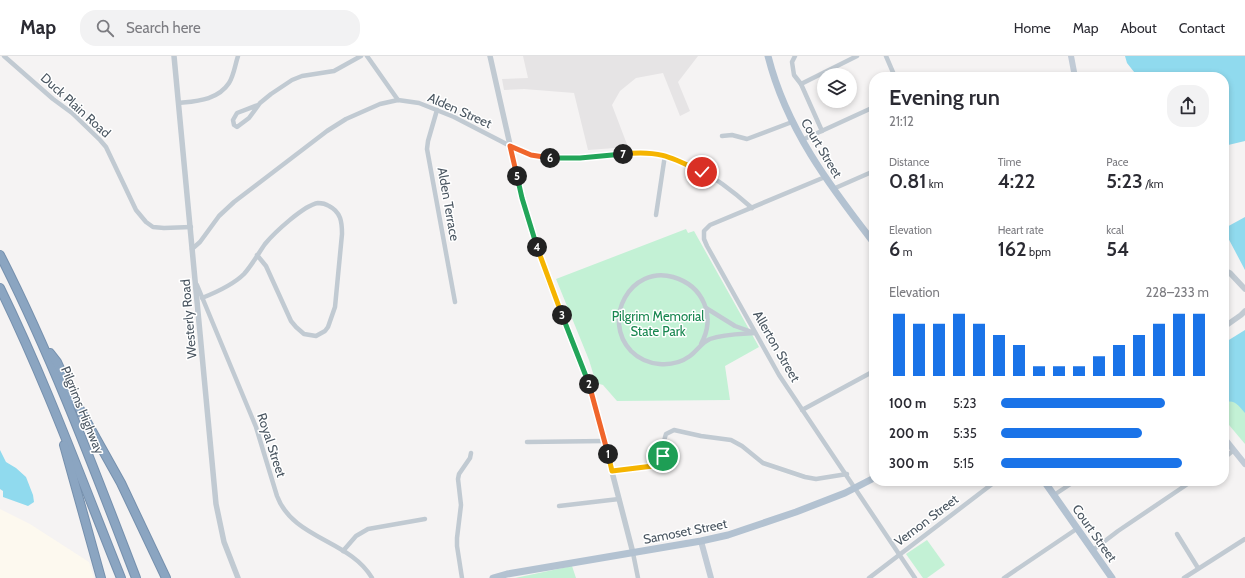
<!DOCTYPE html>
<meta charset="utf-8">
<style>
:root{--surface:#fff;--page:#f2f2f3;--text:#2b2b33;--muted:#7c7c81;--line:#e1e1e2;--accent:#1a73e8}
body{margin:0;font-family:Cabin,sans-serif;background:var(--page);color:var(--text);height:100vh;display:flex;flex-direction:column;font-size:15px;white-space:nowrap}
*{box-sizing:border-box;margin:0}
p{font-size:13px;color:var(--muted)}
.icon{flex:none;width:22px;height:22px;fill:none;stroke:currentColor;stroke-width:2;stroke-linecap:round;stroke-linejoin:round}
.map{position:relative;flex:1;overflow:hidden}
.panel{position:absolute;left:869px;top:16px;width:360px;height:414px;display:flex;flex-direction:column;background:var(--surface);border-radius:16px;box-shadow:0 2px 6px #0003}
.panel>*{flex:none}
.controls{position:absolute;left:817px;top:12px;display:grid;gap:8px}
.controls a{display:grid;place-items:center;width:40px;height:40px;border-radius:50%;background:var(--surface);box-shadow:0 2px 6px #0003;font-size:20px}
.pin{position:absolute;display:grid;place-items:center;width:34px;height:34px;color:#fff;margin:-17px;border:2px solid #fff;border-radius:50%;box-shadow:0 1px 4px #0007}
.km{position:absolute;width:20px;height:20px;margin:-10px;border-radius:50%;background:#222;color:#fff;font-size:11px;line-height:20px;text-align:center}
.round{display:grid;place-items:center;flex:none;width:42px;height:42px;border-radius:16px;background:var(--page)}
.headline{display:flex;align-items:center;justify-content:space-between;height:68px;padding:0 20px}
h1{font-size:22px;font-weight:600;line-height:30px}
.metrics{display:grid;grid-template-columns:repeat(3,1fr);gap:6px;height:68px;padding:4px 20px}
.metrics div{display:grid;align-content:center}
.metrics b{font-size:20px;font-weight:600}
.metrics small{font-size:11px;font-weight:400}
.metrics p{font-size:11px}
.chart{height:112px;padding:8px 20px}
.chart p{display:flex;justify-content:space-between}
.chart svg{width:100%;height:72px;margin-top:4px;stroke:var(--accent);stroke-width:6}
ul{padding:0 20px;list-style:none;font-size:13px}
li{display:grid;grid-template-columns:64px 48px 1fr;align-items:center;height:30px}
li i{height:10px;border-radius:5px;background:var(--accent)}
header{display:flex;align-items:center;gap:24px;box-sizing:border-box;height:56px;padding:0 20px;background:var(--surface);border-bottom:1px solid var(--line)}
header strong{font-size:19px}
nav{display:flex;gap:22px;margin-inline-start:auto;font-size:14px}
.search{width:280px;height:36px;background:var(--page);display:flex;align-items:center;gap:10px;box-sizing:border-box;padding:0 14px;border-radius:16px;color:var(--muted);font-size:15px}
.map>svg:first-child{display:block}
.commercial{fill:#fdf9ef}
.education{fill:#e6e4e5}
.green{fill:#c3f1d5}
.water{fill:#90daee}
.lines{fill:none;stroke-linecap:round;stroke-linejoin:round}
.motorway-casing{stroke:#7690ad;stroke-width:10}
.minor{stroke:#c1cad2;stroke-width:4.5}
.tertiary{stroke:#c1cad2;stroke-width:5.5}
.secondary{stroke:#c1cbd6;stroke-width:6}
.primary{stroke:#b3c2d1;stroke-width:7}
.motorway{stroke:#8ba5c1;stroke-width:8}
.split-1-casing{stroke:#fff;stroke-width:8}
.split-2-casing{stroke:#fff;stroke-width:8}
.split-3-casing{stroke:#fff;stroke-width:8}
.split-4-casing{stroke:#fff;stroke-width:8}
.split-5-casing{stroke:#fff;stroke-width:8}
.split-6-casing{stroke:#fff;stroke-width:8}
.split-7-casing{stroke:#fff;stroke-width:8}
.split-8-casing{stroke:#fff;stroke-width:8}
.split-1{stroke:#f5b400;stroke-width:5}
.split-2{stroke:#f0652b;stroke-width:5}
.split-3{stroke:#22a559;stroke-width:5}
.split-4{stroke:#f5b400;stroke-width:5}
.split-5{stroke:#22a559;stroke-width:5}
.split-6{stroke:#f0652b;stroke-width:5}
.split-7{stroke:#22a559;stroke-width:5}
.split-8{stroke:#f5b400;stroke-width:5}
.labels{text-anchor:middle;dominant-baseline:central;stroke-width:3;stroke-linejoin:round;paint-order:stroke}
.street-label{font-size:13px;fill:#4a5661;stroke:#fff}
.park-label{font-size:13px;fill:#17864f;stroke:#fff}
</style>
<header>
<strong>Map</strong>
<div class="search"><svg class="icon" aria-label="search" viewBox="0 0 24 24"><circle cx="10" cy="10" r="6"/><path d="M15 15l6 6"/></svg>Search here</div>
<nav><a>Home</a><a>Map</a><a>About</a><a>Contact</a></nav>
</header>
<div class="map">
<svg width="1245" height="522" viewBox="0 0 1245 522">
<rect width="100%" height="100%" fill="#f5f3f3"/>
<polygon class="commercial" points="0,453 30,468 89,506 94,522 0,522"/>
<polygon class="education" points="523,0 698,0 678,26 690,55 680,60 663,17 636,22 620,35 612,49 628,91 588,94 574,37 524,33 504,34 502,23 528,22"/>
<g class="green">
<polygon points="686,173 688,177 694,175 759,291 725,310 730,344 617,345 603,329 596,327 589,304 556,223"/>
<polygon points="1224,332 1245,346 1245,388 1224,363"/>
<polygon points="927,484 945,509 927,522 923,522 906,498"/>
<polygon points="572,510 576,522 515,522"/>
</g>
<g class="water">
<polygon points="1125,0 1245,0 1245,85 1224,90 1224,21 1138,21 1127,7"/>
<polygon points="1245,161 1245,214 1226,178 1225,172"/>
<path d="M1245 274V357C1239 350 1234 342 1224 347V287Z"/>
<polygon points="0,394 6,406 16,412 26,421 33,439 34,446 28,450 3,441 3,435 0,433"/>
</g>
<g class="lines">
<defs>
<g id="motorway">
<path d="M0 199C53 303 94 413 136 522"/>
<path d="M0 232C46 326 82 425 121 522"/>
<polyline points="50,297 57,306 73,341 121,427 166,522"/>
<polyline points="64,389 101,522"/>
</g>
</defs>
<use href="#motorway" class="motorway-casing"/>
<g class="minor">
<polyline points="4,0 53,43 72,57 100,84 106,91 136,154 146,166 153,171 164,172 191,171"/>
<polyline points="367,0 398,44"/>
<polyline points="795,0 792,6 794,19 801,28 822,75"/>
<polyline points="886,0 895,21"/>
<polyline points="801,28 857,0"/>
<path d="M179 47C197 45 218 44 229 27 234 19 235 9 238 0"/>
<polyline points="258,49 237,57 233,64 234,69 237,71 249,62 260,47 271,38 292,24 302,20 334,15 361,0"/>
<polyline points="437,54 428,85 427,93 455,246"/>
<polyline points="722,80 732,79 747,83 792,66"/>
<polyline points="802,84 874,51"/>
<polyline points="825,121 710,169 704,175 704,183 707,190 779,319 915,522"/>
<polyline points="833,133 874,115"/>
<polyline points="656,159 665,99"/>
<path d="M192 193 200 186 219 160 234 146 255 130 327 75 346 63 380 48 398 44 419 47 454 61 520 95C562 110 602 96 645 97 684 97 724 127 752 152"/>
<path d="M197 229 256 371 277 440C293 483 350 484 372 522"/>
<path d="M202 242C217 236 233 229 244 218 252 209 258 198 265 188 274 177 304 149 318 147 321 147 326 148 329 150 341 156 342 166 342 178L335 251 328 271 325 275 316 280 304 278 296 271 291 265 266 210 257 199"/>
<polyline points="706,252 735,270 752,276"/>
<path d="M701 288C716 261 704 230 673 221 631 209 601 263 631 295 646 310 672 313 690 300 698 294 701 287 710 283 724 278 741 278 755 277"/>
<polyline points="802,354 874,315"/>
<polyline points="527,386 604,385"/>
<polyline points="1224,402 1234,394"/>
<path d="M612 415 653 409C667 403 661 391 666 378L674 374 701 380 731 384 742 390 763 407 805 421 816 423 847 418"/>
<polyline points="1054,439 1075,425"/>
<polyline points="559,450 619,443"/>
<polyline points="1177,478 1198,512"/>
<polyline points="1093,494 1118,475 1192,425"/>
<polyline points="343,495 356,480 368,473 425,463"/>
<polyline points="633,497 638,522"/>
<polyline points="462,522 457,490 457,482 461,449 458,423 459,418 470,402 471,397"/>
<polyline points="869,522 996,425"/>
<polyline points="1004,522 1078,472"/>
<polyline points="1184,522 1245,483"/>
</g>
<g class="tertiary">
<polyline points="174,0 216,448 224,486 238,522"/>
<polyline points="490,0 522,142 549,227 589,327 633,497"/>
<polyline points="1224,214 1230,217 1245,233"/>
<polyline points="1224,271 1241,259 1245,255"/>
</g>
<g class="secondary">
<polyline points="1071,0 1075,21"/>
<polyline points="1224,382 1245,408"/>
<polyline points="701,485 711,522"/>
</g>
<g class="primary">
<path d="M768 0C786 72 829 129 874 187"/>
<polyline points="1044,425 1112,522"/>
<polyline points="493,522 507,518 701,485 728,479 796,456 845,437 874,422"/>
</g>
<use href="#motorway" class="motorway"/>
</g>
<g class="lines">
<defs>
<polyline id="split-1" points="608,398 612,415 653,410 661,404 663,400"/>
<polyline id="split-2" points="589,328 608,398"/>
<polyline id="split-3" points="562,259 589,328"/>
<polyline id="split-4" points="537,191 562,259"/>
<polyline id="split-5" points="517,120 522,142 537,191"/>
<polyline id="split-6" points="517,120 510,90 531,99 550,102"/>
<polyline id="split-7" points="550,102 580,102 623,98"/>
<path id="split-8" d="M623 98C659 94 671 101 702 116"/>
</defs>
<use href="#split-1" class="split-1-casing"/>
<use href="#split-2" class="split-2-casing"/>
<use href="#split-3" class="split-3-casing"/>
<use href="#split-4" class="split-4-casing"/>
<use href="#split-5" class="split-5-casing"/>
<use href="#split-6" class="split-6-casing"/>
<use href="#split-7" class="split-7-casing"/>
<use href="#split-8" class="split-8-casing"/>
<use href="#split-1" class="split-1"/>
<use href="#split-2" class="split-2"/>
<use href="#split-3" class="split-3"/>
<use href="#split-4" class="split-4"/>
<use href="#split-5" class="split-5"/>
<use href="#split-6" class="split-6"/>
<use href="#split-7" class="split-7"/>
<use href="#split-8" class="split-8"/>
</g>
<g class="labels">
<g class="street-label">
<text transform="translate(76 49) rotate(42)">Duck Plain Road</text>
<text transform="translate(460 54) rotate(24)">Alden Street</text>
<text transform="translate(822 92) rotate(59)">Court Street</text>
<text transform="translate(449 148) rotate(80)">Alden Terrace</text>
<text transform="translate(188 263) rotate(-95)">Westerly Road</text>
<text transform="translate(777 290) rotate(60)">Allerton Street</text>
<text transform="translate(83 354) rotate(68)">Pilgrims Highway</text>
<text transform="translate(272 389) rotate(72)">Royal Street</text>
<text transform="translate(926 464) rotate(-37)">Vernon Street</text>
<text transform="translate(685 475) rotate(-11)">Samoset Street</text>
<text transform="translate(1095 477) rotate(55)">Court Street</text>
</g>
<g class="park-label">
<text x="658" y="260">Pilgrim Memorial<tspan x="658" dy="15">State Park</tspan></text>
</g>
</g>
</svg>
<div class="controls">
<a><svg class="icon" aria-label="layers" viewBox="0 0 24 24"><path d="M12 4l9 5-9 5-9-5zM3 14l9 5 9-5"/></svg></a>
</div>
<div class="pin" style="left:663px;top:400px;background:#1e9e55"><svg class="icon" aria-label="arrive" viewBox="0 0 24 24"><path d="M6 21V4h12l-3 4 3 4H6"/></svg></div>
<div class="pin" style="left:702px;top:116px;background:#d93025"><svg class="icon" aria-label="check" viewBox="0 0 24 24"><path d="M5 12l5 5 9-10"/></svg></div>
<b class="km" style="left:608px;top:398px">1</b>
<b class="km" style="left:589px;top:328px">2</b>
<b class="km" style="left:562px;top:259px">3</b>
<b class="km" style="left:537px;top:191px">4</b>
<b class="km" style="left:517px;top:120px">5</b>
<b class="km" style="left:550px;top:102px">6</b>
<b class="km" style="left:623px;top:98px">7</b>
<section class="panel">
<div class="headline"><div><h1>Evening run</h1><p>21:12</p></div><a class="round"><svg class="icon" aria-label="share" viewBox="0 0 24 24"><path d="M12 15V3M7 8l5-5 5 5M5 13v7h14v-7"/></svg></a></div>
<div class="metrics">
<div><p>Distance</p><b>0.81<small> km</small></b></div>
<div><p>Time</p><b>4:22</b></div>
<div><p>Pace</p><b>5:23<small> /km</small></b></div>
</div>
<div class="metrics">
<div><p>Elevation</p><b>6<small> m</small></b></div>
<div><p>Heart rate</p><b>162<small> bpm</small></b></div>
<div><p>kcal</p><b>54</b></div>
</div>
<div class="chart"><p><span>Elevation</span>228–233 m</p>
<svg viewBox="0 0 160 44" preserveAspectRatio="none"><path d="M5 44V6M15 44V12M25 44V12M35 44V6M45 44V12M55 44V19M65 44V25M75 44V38M85 44V38M95 44V38M105 44V32M115 44V25M125 44V19M135 44V12M145 44V6M155 44V6"/></svg>
</div>
<ul>
<li><b>100 m</b>5:23<i style="width:79%"></i></li>
<li><b>200 m</b>5:35<i style="width:68%"></i></li>
<li><b>300 m</b>5:15<i style="width:87%"></i></li>
</ul>
</section>
</div>
